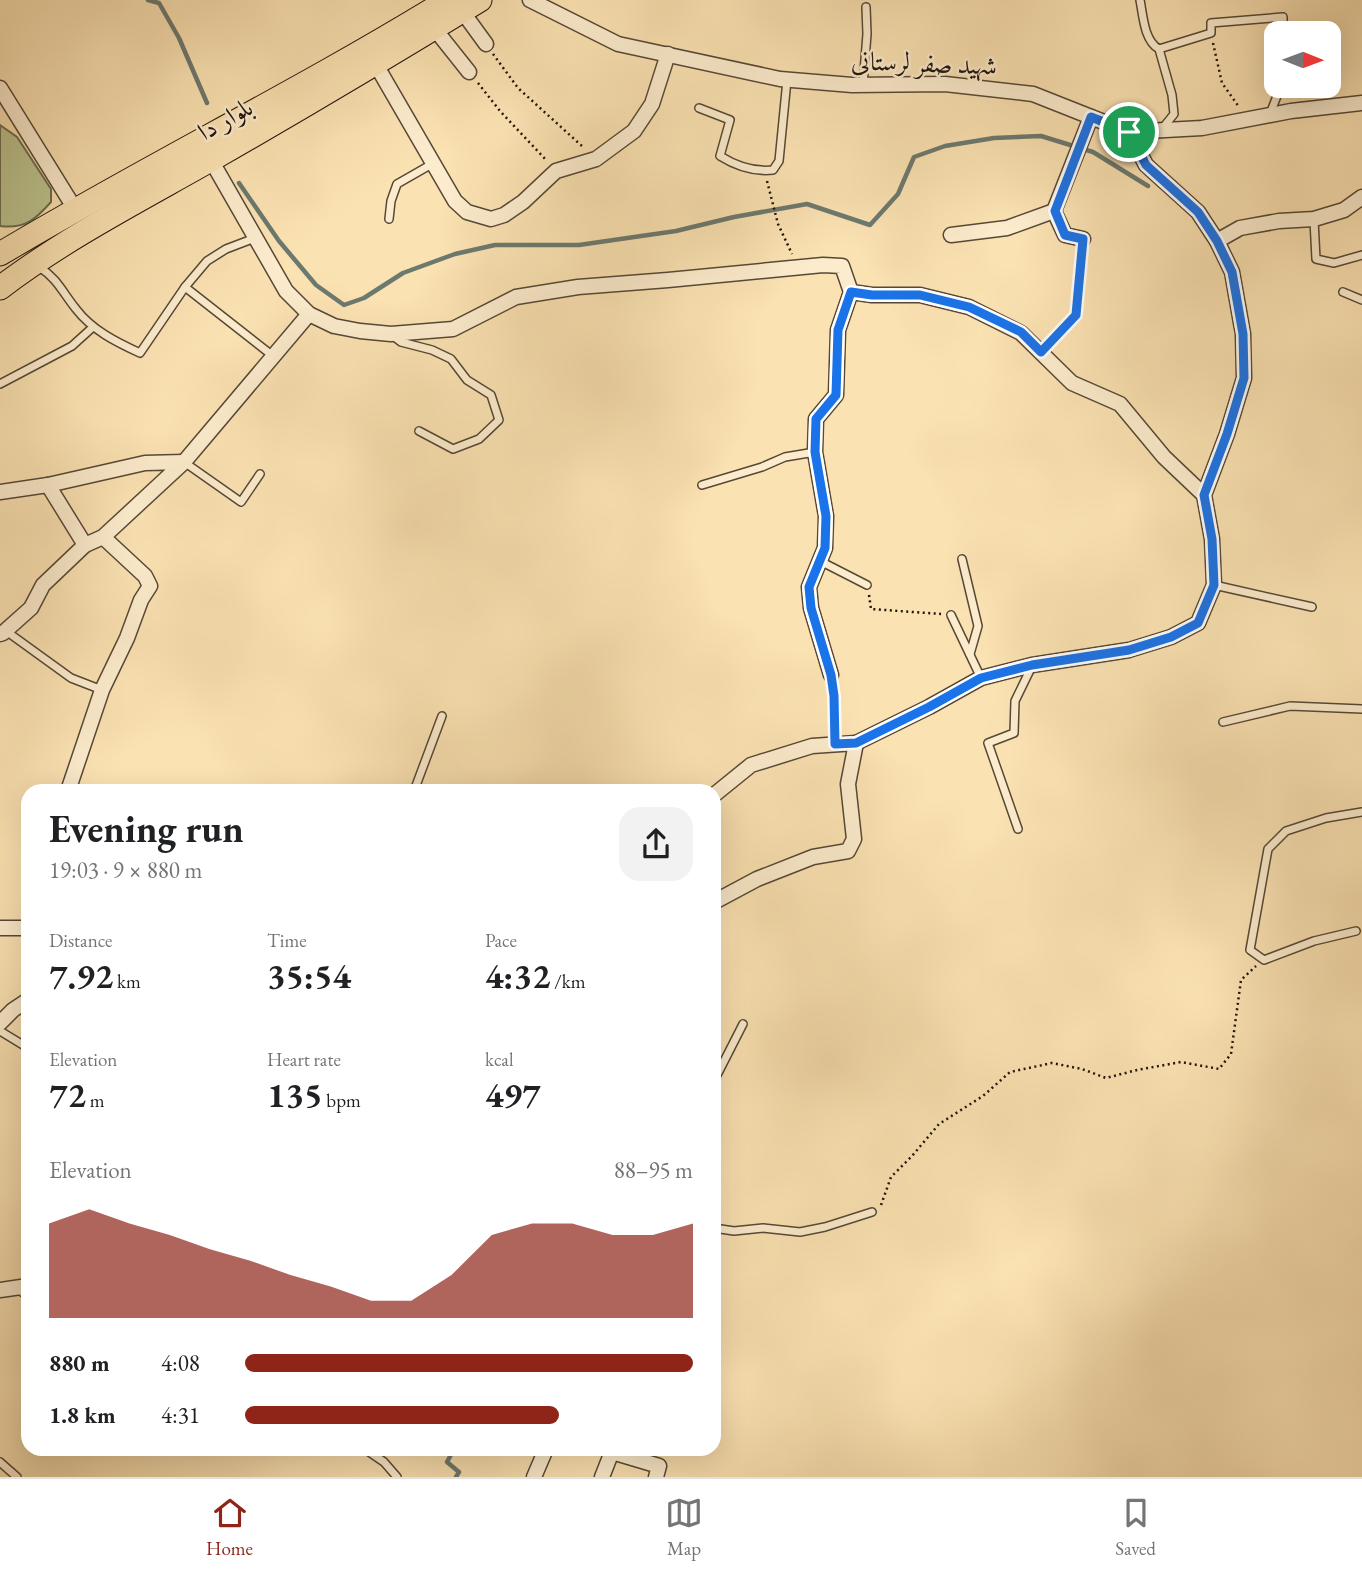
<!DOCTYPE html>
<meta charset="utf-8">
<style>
:root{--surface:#fff;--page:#f2f2f2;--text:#202124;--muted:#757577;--line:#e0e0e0;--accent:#8f2418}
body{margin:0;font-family:"EB Garamond",Amiri,serif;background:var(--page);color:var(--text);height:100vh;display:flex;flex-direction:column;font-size:26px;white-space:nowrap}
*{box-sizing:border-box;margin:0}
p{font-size:23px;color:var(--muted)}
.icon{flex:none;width:38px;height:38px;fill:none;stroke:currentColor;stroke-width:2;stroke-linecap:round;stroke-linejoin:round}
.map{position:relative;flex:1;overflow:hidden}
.details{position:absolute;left:21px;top:784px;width:700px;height:672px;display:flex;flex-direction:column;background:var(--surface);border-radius:21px;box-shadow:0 7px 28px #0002}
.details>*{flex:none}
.needle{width:46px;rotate:91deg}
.buttons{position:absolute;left:1264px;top:21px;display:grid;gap:14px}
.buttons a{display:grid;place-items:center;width:77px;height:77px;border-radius:14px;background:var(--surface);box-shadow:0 7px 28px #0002;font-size:35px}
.pin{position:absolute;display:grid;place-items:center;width:60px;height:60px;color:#fff;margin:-30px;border:4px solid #fff;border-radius:50%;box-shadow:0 2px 7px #0007}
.round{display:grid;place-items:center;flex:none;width:74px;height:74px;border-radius:21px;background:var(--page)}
.overview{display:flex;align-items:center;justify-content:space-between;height:119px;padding:0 28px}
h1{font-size:38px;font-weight:700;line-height:52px}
.stats{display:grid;grid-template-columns:repeat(3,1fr);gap:10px;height:119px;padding:7px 28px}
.stats div{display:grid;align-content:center}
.stats b{font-size:35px;font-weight:700}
.stats small{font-size:19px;font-weight:400}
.stats p{font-size:19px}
.chart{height:196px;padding:14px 28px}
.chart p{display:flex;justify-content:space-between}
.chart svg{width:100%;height:126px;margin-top:7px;fill:var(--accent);opacity:.7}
ul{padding:0 28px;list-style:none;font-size:23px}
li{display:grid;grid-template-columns:112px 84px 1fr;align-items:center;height:52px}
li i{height:18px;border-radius:9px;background:var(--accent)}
.tab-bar{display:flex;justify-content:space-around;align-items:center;height:98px;border-top:2px solid var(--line);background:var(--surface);font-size:19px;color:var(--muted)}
.tab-bar a{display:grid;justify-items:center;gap:4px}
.tab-bar .selected{color:var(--accent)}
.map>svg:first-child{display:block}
.green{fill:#bbc48f;stroke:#6d6c4e;stroke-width:2}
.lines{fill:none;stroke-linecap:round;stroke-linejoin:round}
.stream{stroke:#6c796f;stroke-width:4.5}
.lane-casing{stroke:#564836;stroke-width:10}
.street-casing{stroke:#564836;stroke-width:17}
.primary-casing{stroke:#1f140c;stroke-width:25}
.path{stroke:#1f140c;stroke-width:2.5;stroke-dasharray:2 3.5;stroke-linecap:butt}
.lane{stroke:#fceccd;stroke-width:7}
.street{stroke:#fceccd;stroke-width:14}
.primary{stroke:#fbe2b2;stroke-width:23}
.route-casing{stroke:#fff;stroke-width:14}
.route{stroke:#1a73e8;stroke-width:9}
.labels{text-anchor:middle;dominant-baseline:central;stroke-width:5;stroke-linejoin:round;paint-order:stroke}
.street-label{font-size:26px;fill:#1f140c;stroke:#fceccd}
</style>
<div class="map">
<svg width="1362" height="1477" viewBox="0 0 1362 1477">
<rect width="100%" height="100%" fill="#fbe2b2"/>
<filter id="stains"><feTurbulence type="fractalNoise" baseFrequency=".00286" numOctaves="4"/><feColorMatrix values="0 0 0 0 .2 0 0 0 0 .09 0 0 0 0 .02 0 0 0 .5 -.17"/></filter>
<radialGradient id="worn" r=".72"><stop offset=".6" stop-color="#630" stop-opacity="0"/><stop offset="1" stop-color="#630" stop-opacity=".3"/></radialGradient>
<path class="green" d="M0 125 17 137 51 189V202C35 220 25 229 0 226Z"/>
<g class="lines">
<g class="stream">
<polyline points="148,0 159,3 179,38 207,103"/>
<polyline points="239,183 279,241 316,285 344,305 364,298 403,273 455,254 495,245 579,245 676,231 734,217 807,204 870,225 898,194 914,157 945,146 994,138 1041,136 1093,152 1148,186"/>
<polyline points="454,1449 447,1462 459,1472 456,1477"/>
</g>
<defs>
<g id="lane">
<path d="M1140 0C1143 15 1144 41 1159 49L1172 95 1174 114 1162 129"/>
<polyline points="1159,49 1211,33 1211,23 1283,17 1283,33"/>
<polyline points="863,85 867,34 866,7"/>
<path d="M699 108 730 120 720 156C736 166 754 172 773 170L779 161 787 80"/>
<polyline points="1270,114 1277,96 1283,86"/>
<polyline points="389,219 391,201 397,184 432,164"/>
<polyline points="1314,220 1316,259 1334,263 1362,255"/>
<polyline points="255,238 226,249 207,261 185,287 273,356"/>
<path d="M39 267C57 278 63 293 76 309 92 330 116 342 140 353L185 287"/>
<polyline points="1343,292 1362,300"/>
<polyline points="392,335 401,342 432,350 451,359 467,380 491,395 499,420 479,439 453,449 419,431"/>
<polyline points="1041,352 1076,315"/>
<polyline points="0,384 72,346 93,327"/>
<polyline points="184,462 241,502 260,474"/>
<polyline points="702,485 762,467 785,457 815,452"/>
<polyline points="962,559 978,626 970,654"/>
<polyline points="820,561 867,585"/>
<polyline points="1214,585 1312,607"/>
<polyline points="951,615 981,678"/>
<polyline points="6,631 71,678 102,690"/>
<polyline points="1223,722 1290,706 1362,709"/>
<polyline points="414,791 442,716"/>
<polyline points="1018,829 988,743 1014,733 1015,701 1032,666"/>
<polyline points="1356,931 1314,941 1264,960 1250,950 1268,849 1286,831 1326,818 1362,812"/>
<polyline points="0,1031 28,1048"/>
<polyline points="714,1081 743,1024"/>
<polyline points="714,1228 734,1231 763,1228 800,1232 825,1227 872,1212"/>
<polyline points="365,1449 384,1462 397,1477"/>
<polyline points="0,1462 17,1477"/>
</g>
<g id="street">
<polyline points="530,0 618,44 780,79 852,85 945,84 1033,94 1129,132 1202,128 1291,111 1362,103"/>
<polyline points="462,11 486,44"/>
<polyline points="434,28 469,72"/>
<polyline points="375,63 455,201 467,212 491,219 504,215 523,202 556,171 596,159 634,131 652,104 668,54"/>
<polyline points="0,88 75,209"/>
<polyline points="211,160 286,291 309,314 334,326 360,331 391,334 453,329 516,297 578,287 668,280 823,265 842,266 851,292 872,295 920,295 969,307 1021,333 1072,383 1120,404 1164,457 1204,495"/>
<polyline points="951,235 1007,228 1054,211"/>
<polyline points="1083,239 1065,235 1054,211 1091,117"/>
<polyline points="1217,241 1240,228 1279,221 1314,219 1344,210 1362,197"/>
<polyline points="184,462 309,314"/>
<polyline points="48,485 145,463 184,462 103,537 85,545"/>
<polyline points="0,492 48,485 85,545 43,585 31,608 3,633 0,634"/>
<polyline points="831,675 811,608 809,587 825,548 826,516 815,452 816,419 836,395 838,330 851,292"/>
<polyline points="68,791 102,690 127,638 141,600 150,586 145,576 103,537"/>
<polyline points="714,795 751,765 812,746 856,743 929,707 981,678 1032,665 1129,650 1171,637 1198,623 1214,585 1212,539 1204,495 1227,434 1244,378 1243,334 1232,272 1217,241 1198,212 1146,165 1129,132"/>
<polyline points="714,902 757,879 813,857 848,851 854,839 848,784 856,743"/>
<polyline points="0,928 28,928"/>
<polyline points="0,1023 13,1010 28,1000"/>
<polyline points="0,1290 21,1287 28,1292"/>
<polyline points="612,1452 659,1466 656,1477"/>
<polyline points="534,1477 546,1449"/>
<polyline points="602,1477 613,1449"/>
</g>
<g id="primary">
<path d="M0 254C147 166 302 90 448 0"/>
<path d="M0 288C67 237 142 199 214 158 303 107 392 54 480 0"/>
</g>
</defs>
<use href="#lane" class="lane-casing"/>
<use href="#street" class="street-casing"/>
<use href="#primary" class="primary-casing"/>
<g class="path">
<polyline points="1213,43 1222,83 1239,107"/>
<polyline points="493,54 518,88 583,147"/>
<polyline points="478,83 500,111 547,161"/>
<polyline points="767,181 778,224 792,254"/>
<polyline points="1077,305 1082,253"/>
<polyline points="869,595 871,609 941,614"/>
<polyline points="833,688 835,731"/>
<polyline points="881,1205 891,1177 912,1156 939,1124 983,1096 1010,1072 1052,1063 1082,1069 1106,1078 1137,1070 1181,1062 1219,1069 1231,1054 1241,980 1256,966"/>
</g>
<use href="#lane" class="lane"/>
<use href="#street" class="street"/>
<use href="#primary" class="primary"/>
</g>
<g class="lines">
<defs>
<polygon id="route" points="1091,117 1129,132 1146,165 1198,212 1217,241 1232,272 1243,334 1244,378 1227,434 1204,495 1212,539 1214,585 1198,623 1171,637 1129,650 1032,665 981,678 929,707 856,743 835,744 834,696 831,675 811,608 809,587 825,548 826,516 815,452 816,419 836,395 838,330 851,292 872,295 920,295 969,307 1021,332 1041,352 1076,315 1083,239 1065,235 1055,211"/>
</defs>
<use href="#route" class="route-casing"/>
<use href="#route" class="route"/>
</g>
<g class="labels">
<g class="street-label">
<text transform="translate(924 63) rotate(2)">شهید صفر لرستانی</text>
<text transform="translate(225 119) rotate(-30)">بلوار دا</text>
</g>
</g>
<rect width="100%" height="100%" filter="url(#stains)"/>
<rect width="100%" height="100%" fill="url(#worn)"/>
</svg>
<div class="buttons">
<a><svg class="needle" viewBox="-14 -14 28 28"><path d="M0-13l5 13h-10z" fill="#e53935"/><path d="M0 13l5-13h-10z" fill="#757577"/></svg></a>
</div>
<div class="pin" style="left:1129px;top:132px;background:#1e9e55"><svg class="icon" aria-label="arrive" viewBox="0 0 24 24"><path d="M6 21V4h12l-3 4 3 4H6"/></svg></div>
<section class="details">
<div class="overview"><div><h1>Evening run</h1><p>19:03 · 9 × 880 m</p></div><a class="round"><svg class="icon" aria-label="share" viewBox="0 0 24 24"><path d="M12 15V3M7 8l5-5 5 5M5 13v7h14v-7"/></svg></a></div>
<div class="stats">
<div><p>Distance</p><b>7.92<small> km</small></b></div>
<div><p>Time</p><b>35:54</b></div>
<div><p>Pace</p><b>4:32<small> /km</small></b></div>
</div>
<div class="stats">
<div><p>Elevation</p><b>72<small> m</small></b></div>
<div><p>Heart rate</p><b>135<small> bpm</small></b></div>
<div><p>kcal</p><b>497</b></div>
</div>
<div class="chart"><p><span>Elevation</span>88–95 m</p>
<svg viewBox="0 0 160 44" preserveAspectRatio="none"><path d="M0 44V11L10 6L20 11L30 15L40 20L50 24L60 29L70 33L80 38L90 38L100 29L110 15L120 11L130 11L140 15L150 15L160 11V44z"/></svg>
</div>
<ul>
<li><b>880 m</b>4:08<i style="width:100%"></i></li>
<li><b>1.8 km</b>4:31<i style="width:70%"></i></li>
</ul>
</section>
</div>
<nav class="tab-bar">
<a class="selected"><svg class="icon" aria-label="home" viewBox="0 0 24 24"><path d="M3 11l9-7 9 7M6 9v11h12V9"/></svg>Home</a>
<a><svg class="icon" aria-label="map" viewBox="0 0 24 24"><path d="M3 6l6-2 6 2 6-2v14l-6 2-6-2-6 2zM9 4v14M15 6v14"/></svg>Map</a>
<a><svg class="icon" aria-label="saved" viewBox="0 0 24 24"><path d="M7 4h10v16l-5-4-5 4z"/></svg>Saved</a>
</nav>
